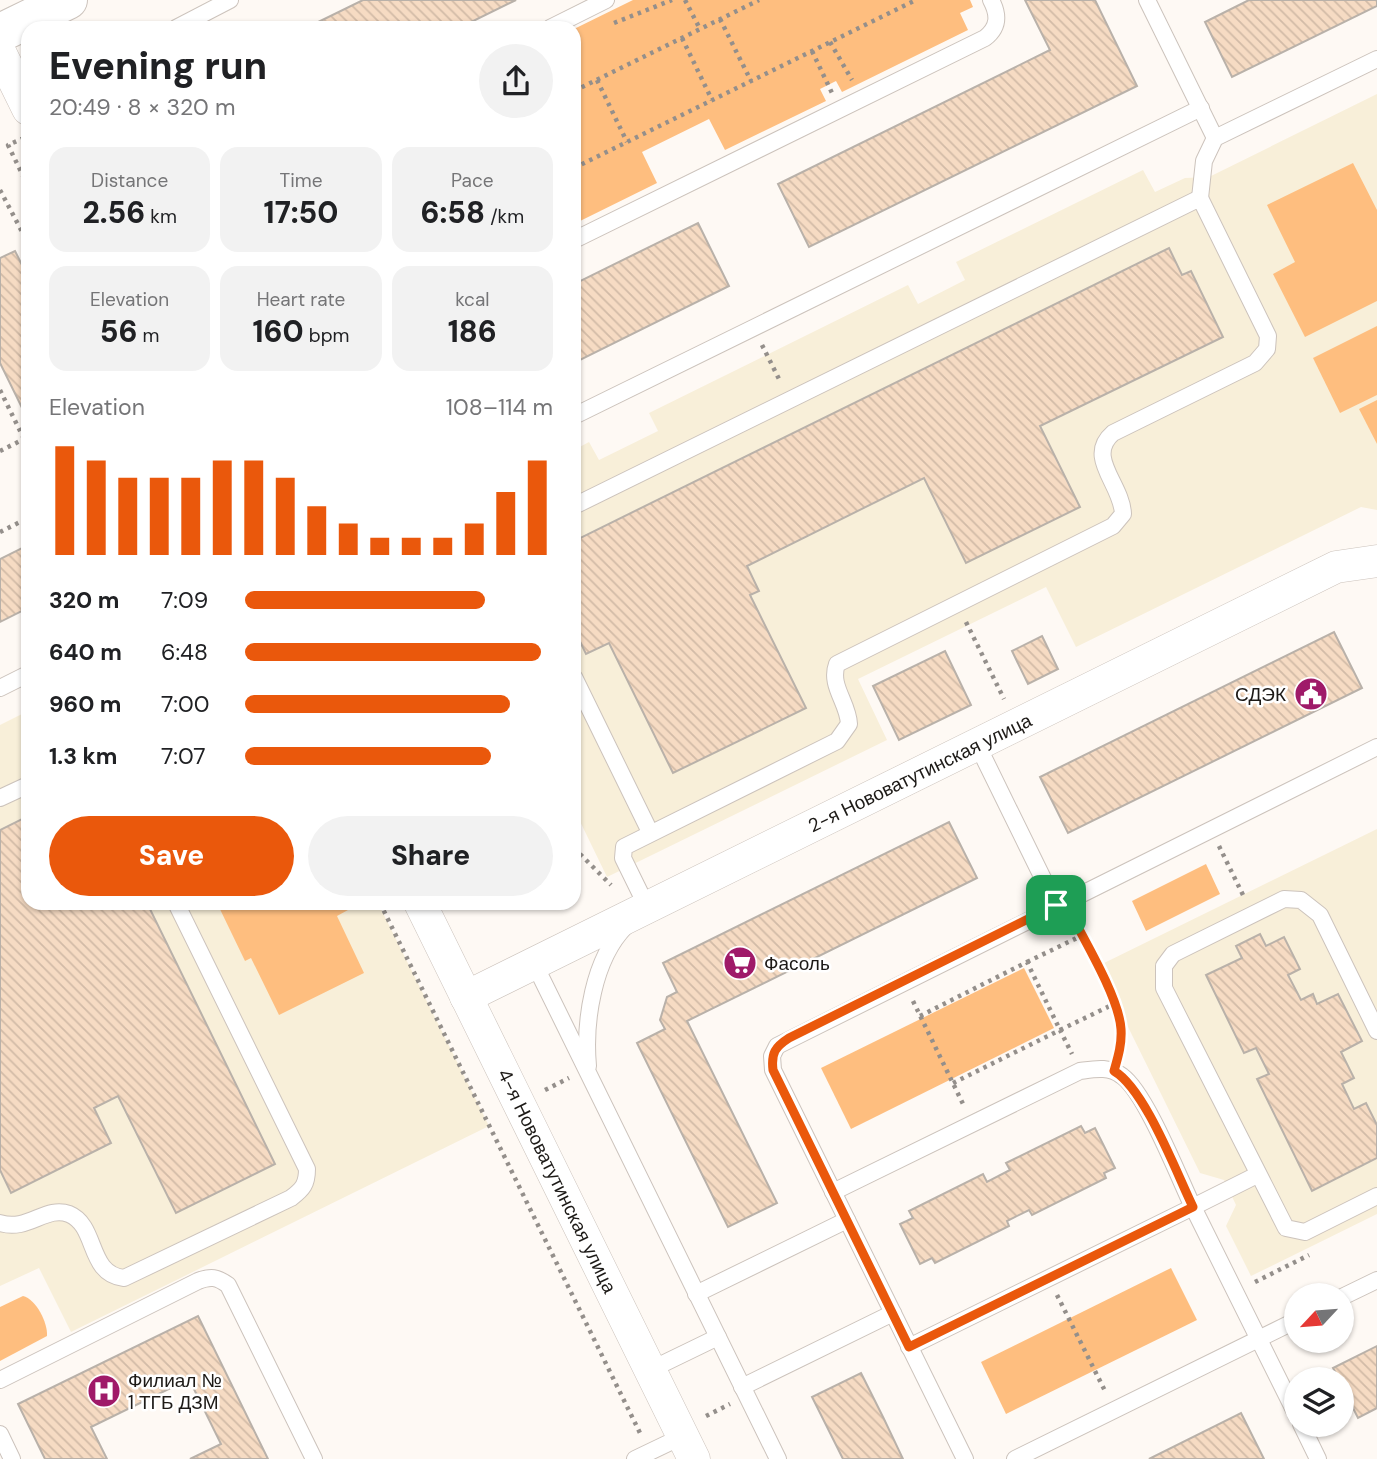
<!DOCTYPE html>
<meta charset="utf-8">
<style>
:root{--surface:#fff;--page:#f2f2f2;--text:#202124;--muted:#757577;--accent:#ea580c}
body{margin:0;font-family:"DM Sans",sans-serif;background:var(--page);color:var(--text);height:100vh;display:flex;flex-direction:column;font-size:26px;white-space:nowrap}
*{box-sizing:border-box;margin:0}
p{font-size:23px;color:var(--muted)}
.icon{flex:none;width:38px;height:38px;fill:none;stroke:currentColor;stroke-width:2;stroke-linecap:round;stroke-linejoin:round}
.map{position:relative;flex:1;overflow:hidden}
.drawer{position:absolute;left:21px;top:21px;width:560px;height:889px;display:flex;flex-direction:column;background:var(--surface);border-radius:21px;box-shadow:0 2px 5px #0004}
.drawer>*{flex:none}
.needle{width:46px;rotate:244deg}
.fabs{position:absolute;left:1284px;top:1283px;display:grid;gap:14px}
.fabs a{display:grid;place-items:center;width:70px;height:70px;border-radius:50%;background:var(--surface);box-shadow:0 2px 5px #0004;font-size:35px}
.pin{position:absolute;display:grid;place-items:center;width:60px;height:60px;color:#fff;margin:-30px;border-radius:14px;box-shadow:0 4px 10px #0006}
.round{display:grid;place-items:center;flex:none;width:74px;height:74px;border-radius:37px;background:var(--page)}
.headline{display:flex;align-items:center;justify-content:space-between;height:119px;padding:0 28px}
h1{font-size:38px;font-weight:800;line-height:52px}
.metrics{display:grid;grid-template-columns:repeat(3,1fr);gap:10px;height:119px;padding:7px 28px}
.metrics div{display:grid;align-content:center;border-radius:18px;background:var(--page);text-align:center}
.metrics b{font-size:30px;font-weight:800}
.metrics small{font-size:19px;font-weight:400}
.metrics p{font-size:19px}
.chart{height:196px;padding:14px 28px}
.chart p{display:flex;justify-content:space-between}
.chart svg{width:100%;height:126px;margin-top:7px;stroke:var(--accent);stroke-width:6}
.cta{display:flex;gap:14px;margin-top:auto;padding:14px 28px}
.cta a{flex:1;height:80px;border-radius:42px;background:var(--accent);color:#fff;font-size:28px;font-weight:800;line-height:80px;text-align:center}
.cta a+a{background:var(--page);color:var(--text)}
ul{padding:0 28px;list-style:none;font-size:23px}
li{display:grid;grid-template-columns:112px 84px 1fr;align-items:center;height:52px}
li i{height:18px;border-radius:9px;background:var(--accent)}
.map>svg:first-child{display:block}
.education{fill:#f8efd9}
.green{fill:#febe7f}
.building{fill:url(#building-back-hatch);stroke:#b9b1a9;stroke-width:2}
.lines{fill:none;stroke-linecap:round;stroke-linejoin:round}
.lane-casing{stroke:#ccc3bc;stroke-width:18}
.street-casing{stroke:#ccc3bc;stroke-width:33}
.secondary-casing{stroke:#ccc3bc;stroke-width:40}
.path{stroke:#948f8b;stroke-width:4.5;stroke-dasharray:3.5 5;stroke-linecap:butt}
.lane{stroke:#fff;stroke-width:16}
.street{stroke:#fff;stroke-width:32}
.secondary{stroke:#fff;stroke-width:38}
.route-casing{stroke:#fff;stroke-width:14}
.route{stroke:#ea580c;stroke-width:9}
.labels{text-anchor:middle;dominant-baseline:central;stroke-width:5;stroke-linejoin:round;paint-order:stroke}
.poi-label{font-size:19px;fill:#1d1a17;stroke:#fff;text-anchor:start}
.street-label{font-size:19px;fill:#1d1a17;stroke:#fff}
</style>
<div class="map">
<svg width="1377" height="1459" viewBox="0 0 1377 1459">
<defs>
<pattern id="building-back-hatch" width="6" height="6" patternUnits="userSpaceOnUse" patternTransform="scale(1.75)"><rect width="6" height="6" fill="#f6dbc3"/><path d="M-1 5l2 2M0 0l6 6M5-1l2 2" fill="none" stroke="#d2bba7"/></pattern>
</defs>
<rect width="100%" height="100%" fill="#fef9f4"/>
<g class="education">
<polygon points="1377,94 1377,510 1361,507 1076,647 1046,587 858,679 887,740 607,877 574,809 574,450 589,442 599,460 658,431 649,413 908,285 918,304 965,280 956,262 1143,170 1155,192 1185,178 1209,177"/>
<polygon points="28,711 28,903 378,903 489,1126 71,1332 39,1268 0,1286 0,725"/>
<polygon points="1377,829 1377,1214 1251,1276 1226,1226 1236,1205 1224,1180 1200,1173 1098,966"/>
</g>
<g class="green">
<polygon points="633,0 970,0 973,7 960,13 968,30 842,92 836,81 820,89 826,101 725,150 709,119 642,152 657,183 574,224 574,29"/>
<polygon points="1353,163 1377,210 1377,301 1305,337 1273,274 1295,262 1267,205"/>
<polygon points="1377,326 1377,395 1340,413 1313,358"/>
<polygon points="1377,400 1377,444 1359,409"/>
<polygon points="1206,864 1220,894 1146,931 1132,901"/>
<polygon points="217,903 344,903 348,910 337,916 364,973 279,1015 251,958 245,961"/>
<polygon points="1024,968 1054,1028 851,1129 821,1068"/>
<polygon points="1171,1268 1197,1320 1006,1414 981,1362"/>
<path d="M23 1296C36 1299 48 1323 47 1336L0 1361V1307Z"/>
</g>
<g class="building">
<polygon points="363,0 516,0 459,28 306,28"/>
<polygon points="1025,0 1095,0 1137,86 809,247 778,184 1050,50"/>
<polygon points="1249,0 1377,0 1377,6 1232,77 1205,22"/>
<polygon points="698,223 729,286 574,363 574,284"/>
<polygon points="1169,248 1182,275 1191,271 1223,337 1040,426 1080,507 966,563 924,478 747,566 759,591 750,595 806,708 673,773 609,643 586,654 574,629 574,541"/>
<polygon points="15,251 28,277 28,420 0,363 0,258"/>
<polygon points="28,545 28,608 0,622 0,559"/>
<polygon points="1334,632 1362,688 1068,833 1040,777"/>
<polygon points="1042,636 1058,669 1028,684 1012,651"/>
<polygon points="945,651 971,705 899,740 873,686"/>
<polygon points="28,816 28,903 147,903 275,1164 176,1213 118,1096 94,1108 111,1143 11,1193 0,1170 0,830"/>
<polygon points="949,822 977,878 687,1021 777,1203 728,1227 637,1043 665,1029 660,1020 667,997 677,992 663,963"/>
<polygon points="1260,934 1266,946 1284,937 1300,969 1288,975 1301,1000 1313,994 1317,1004 1338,994 1362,1041 1341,1052 1354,1078 1342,1084 1354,1109 1366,1103 1377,1125 1377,1158 1312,1191 1257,1079 1269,1074 1256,1048 1244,1053 1206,975 1242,958 1236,946"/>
<polygon points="1081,1126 1085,1133 1095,1128 1115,1168 1104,1173 1106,1178 1032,1215 1029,1210 1007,1221 1009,1226 935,1263 932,1258 920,1264 900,1224 913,1218 909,1211 983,1174 987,1182 1010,1170 1006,1163"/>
<polygon points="198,1316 268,1459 190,1459 221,1444 189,1379 91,1427 107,1459 45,1459 18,1404"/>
<polygon points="1377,1346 1377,1408 1358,1418 1342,1386 1342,1379 1339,1379 1333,1368"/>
<polygon points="861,1373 884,1419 903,1459 843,1459 812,1397"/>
<polygon points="1241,1413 1264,1459 1149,1459"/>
</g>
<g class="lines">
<defs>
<g id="lane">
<polyline points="1147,0 1215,138"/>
<polyline points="176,28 230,0"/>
<polyline points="550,28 606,0"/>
<polyline points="1200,198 1204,161 1215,138 1377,59"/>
<path d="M574 240 985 38C999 27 999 15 991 0"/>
<polyline points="574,416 1201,108"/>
<path d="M574 506 1200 198 1268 336 1267 349 1255 363 1113 433C1085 457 1122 484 1123 514L1113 526 837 664C829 686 848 702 849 724L837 741 624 847 623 858 647 907"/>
<polyline points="574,677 650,832"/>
<polyline points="0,688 28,674"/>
<polyline points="977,744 1056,905"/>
<polyline points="0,798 28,785"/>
<polyline points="534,963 778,1459"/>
<polyline points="1377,1031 1320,915 1301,900 1284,899 1173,954 1164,966 1164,988 1286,1228 1305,1232 1377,1196"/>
<path d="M588 1066C584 1022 593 959 626 926"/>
<polyline points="1257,1175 1193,1207 1297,1416"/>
<path d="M833 1192 1080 1071C1095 1069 1109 1066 1122 1076 1146 1093 1179 1178 1193 1207L909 1347"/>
<path d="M0 1223C28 1232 46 1205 69 1214 98 1226 87 1274 124 1278L291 1198C303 1189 307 1184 307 1169L176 903"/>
<polyline points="696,1294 847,1220"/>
<polyline points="1342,1297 1377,1280"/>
<polyline points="650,1370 718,1337"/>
<path d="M0 1380 198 1281C211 1276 217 1277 228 1285L314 1459"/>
<polyline points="742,1387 893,1313"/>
<polyline points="1301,1424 1318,1459"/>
<polyline points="0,1434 12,1459"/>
<polyline points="635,1459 683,1436"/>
<polyline points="965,1459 773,1070 772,1056 777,1046 1377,747"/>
<polyline points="1015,1459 1297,1320"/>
</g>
<g id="street">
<polyline points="0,52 28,109"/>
<polyline points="420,903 694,1459"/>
<polyline points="466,997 1336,567 1377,561"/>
</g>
<polyline id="secondary" points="0,33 68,0"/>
</defs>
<use href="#lane" class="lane-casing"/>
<use href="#street" class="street-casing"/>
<use href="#secondary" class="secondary-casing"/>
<g class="path">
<polyline points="685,0 700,29"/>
<polyline points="720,19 751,81"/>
<polyline points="614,23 672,0"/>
<polyline points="682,38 712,100"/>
<polyline points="830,42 852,80"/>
<polyline points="812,51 832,93"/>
<polyline points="597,80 627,142"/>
<polyline points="574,91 759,0"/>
<polyline points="24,138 8,145 28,186"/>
<polyline points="574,168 916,0"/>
<polyline points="0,190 28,243"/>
<polyline points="762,345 780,381"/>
<polyline points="0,390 28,447"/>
<polyline points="0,451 24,439"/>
<polyline points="0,532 28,518"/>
<polyline points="966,622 1004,699"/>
<polyline points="1219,846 1243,895"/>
<polyline points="574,848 611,885"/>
<polyline points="380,903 640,1433"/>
<path d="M1074 921C1092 958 1129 1008 1120 1052"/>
<polyline points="1027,962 1081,936"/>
<polyline points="913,1001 964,1106"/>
<polyline points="920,1016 1027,962 1060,1030 1114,1004"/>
<polyline points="953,1083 1060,1030 1072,1054"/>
<polyline points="545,1090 569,1078"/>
<polyline points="1255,1282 1309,1255"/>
<polyline points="1057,1295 1106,1393"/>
<polyline points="706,1416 730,1404"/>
</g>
<use href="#lane" class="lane"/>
<use href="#street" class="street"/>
<use href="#secondary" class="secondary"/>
</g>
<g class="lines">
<defs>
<path id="route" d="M1064 901C1080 933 1119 996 1121 1029 1122 1044 1118 1057 1114 1071 1145 1089 1176 1172 1193 1207L909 1347 773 1070C771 1053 775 1047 789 1038Z"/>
</defs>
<use href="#route" class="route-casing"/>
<use href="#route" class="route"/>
</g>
<defs>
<symbol id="civic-disc" viewBox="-11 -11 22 22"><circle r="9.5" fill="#9f1a69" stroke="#fff"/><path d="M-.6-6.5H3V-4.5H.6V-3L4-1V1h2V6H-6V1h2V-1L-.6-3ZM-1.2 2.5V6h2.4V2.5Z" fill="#fff"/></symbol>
<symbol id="supermarket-disc" viewBox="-11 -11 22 22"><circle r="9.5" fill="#9f1a69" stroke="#fff"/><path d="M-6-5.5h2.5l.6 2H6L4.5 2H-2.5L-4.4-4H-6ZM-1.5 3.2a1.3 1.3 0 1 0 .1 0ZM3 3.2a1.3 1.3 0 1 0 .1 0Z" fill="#fff"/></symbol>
<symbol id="hospital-disc" viewBox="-11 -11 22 22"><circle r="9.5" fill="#9f1a69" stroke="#fff"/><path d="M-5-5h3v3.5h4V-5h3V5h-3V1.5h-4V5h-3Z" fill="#fff"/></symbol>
</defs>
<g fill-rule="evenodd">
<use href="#civic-disc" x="1292" y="675" width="38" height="38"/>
<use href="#supermarket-disc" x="721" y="944" width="38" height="38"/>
<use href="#hospital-disc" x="85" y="1372" width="38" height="38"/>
</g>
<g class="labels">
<g class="poi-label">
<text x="1286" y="694" text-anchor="end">СДЭК</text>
<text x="764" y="963">Фасоль</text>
<text x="128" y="1380">Филиал №<tspan x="128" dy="22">1 ТГБ ДЗМ</tspan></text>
</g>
<g class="street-label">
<text transform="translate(920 773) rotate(-26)">2-я Нововатутинская улица</text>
<text transform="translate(557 1181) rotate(64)">4-я Нововатутинская улица</text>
</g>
</g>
</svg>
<div class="fabs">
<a><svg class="needle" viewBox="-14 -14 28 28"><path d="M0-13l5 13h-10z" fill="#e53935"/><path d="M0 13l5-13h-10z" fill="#757577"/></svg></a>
<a><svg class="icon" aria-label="layers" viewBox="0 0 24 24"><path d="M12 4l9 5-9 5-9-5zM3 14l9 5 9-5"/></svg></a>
</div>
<div class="pin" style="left:1056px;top:905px;background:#1e9e55"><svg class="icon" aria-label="arrive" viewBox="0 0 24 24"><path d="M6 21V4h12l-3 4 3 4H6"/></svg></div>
<section class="drawer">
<div class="headline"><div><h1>Evening run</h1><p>20:49 · 8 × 320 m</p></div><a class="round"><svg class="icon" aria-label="share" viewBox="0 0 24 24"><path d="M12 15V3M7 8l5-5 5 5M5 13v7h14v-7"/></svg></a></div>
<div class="metrics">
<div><p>Distance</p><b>2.56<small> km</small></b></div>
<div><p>Time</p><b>17:50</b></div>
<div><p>Pace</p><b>6:58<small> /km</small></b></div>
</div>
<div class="metrics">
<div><p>Elevation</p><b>56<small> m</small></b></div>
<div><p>Heart rate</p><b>160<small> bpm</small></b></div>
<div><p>kcal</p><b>186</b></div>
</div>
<div class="chart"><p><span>Elevation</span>108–114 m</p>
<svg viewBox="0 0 160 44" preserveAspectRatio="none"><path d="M5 44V6M15 44V11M25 44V17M35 44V17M45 44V17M55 44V11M65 44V11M75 44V17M85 44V27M95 44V33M105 44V38M115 44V38M125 44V38M135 44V33M145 44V22M155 44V11"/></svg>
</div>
<ul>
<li><b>320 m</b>7:09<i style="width:78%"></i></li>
<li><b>640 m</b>6:48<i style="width:96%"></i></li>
<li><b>960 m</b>7:00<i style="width:86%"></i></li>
<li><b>1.3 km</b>7:07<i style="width:80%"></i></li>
</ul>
<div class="cta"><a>Save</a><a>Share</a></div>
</section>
</div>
